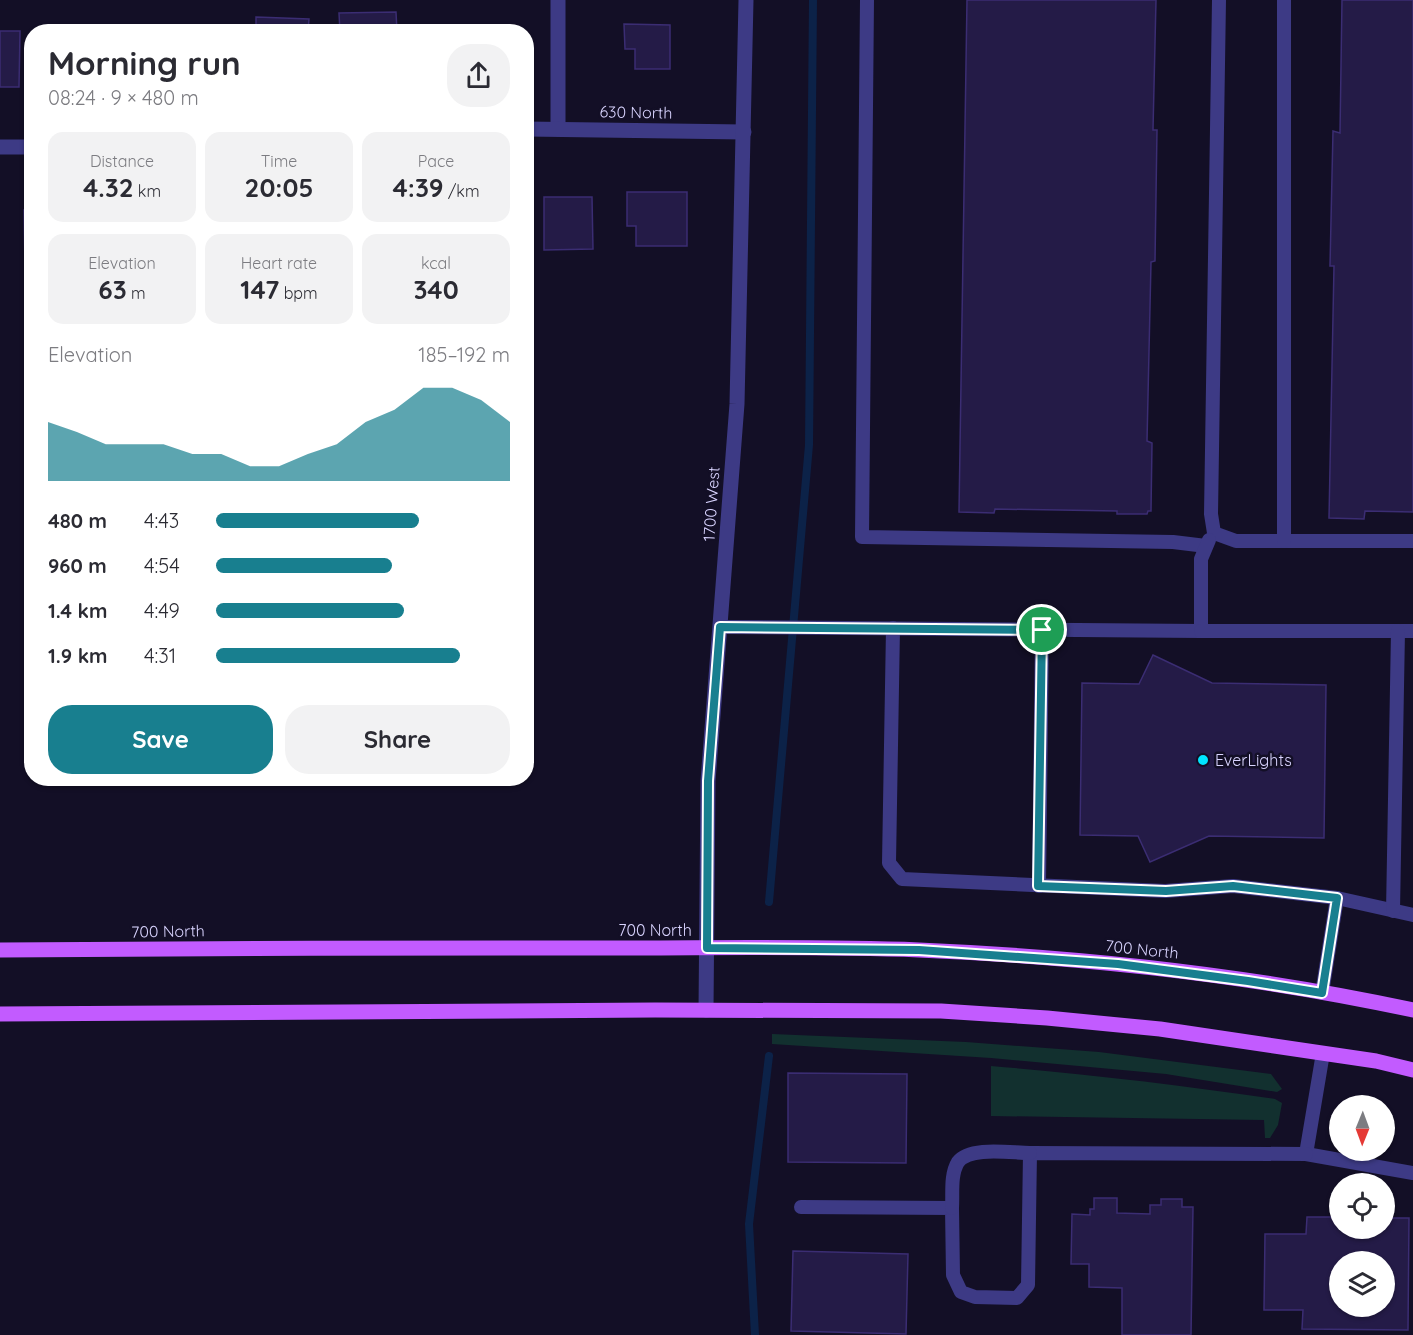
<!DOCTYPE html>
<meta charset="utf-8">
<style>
:root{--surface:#fff;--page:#f2f2f3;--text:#2b2b33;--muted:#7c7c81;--accent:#187f8f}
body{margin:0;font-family:Quicksand,sans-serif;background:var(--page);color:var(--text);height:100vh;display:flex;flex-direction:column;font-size:22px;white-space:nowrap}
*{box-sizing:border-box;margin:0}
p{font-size:20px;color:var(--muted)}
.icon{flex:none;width:33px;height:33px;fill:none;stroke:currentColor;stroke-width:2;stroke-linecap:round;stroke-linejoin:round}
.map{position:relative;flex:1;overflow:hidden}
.side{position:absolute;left:24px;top:24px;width:510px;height:762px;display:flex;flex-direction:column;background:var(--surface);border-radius:24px;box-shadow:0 2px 4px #0004}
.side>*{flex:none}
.needle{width:39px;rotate:181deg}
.controls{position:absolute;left:1329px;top:1095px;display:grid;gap:12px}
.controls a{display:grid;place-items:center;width:66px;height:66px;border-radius:50%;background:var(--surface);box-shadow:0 2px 4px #0004;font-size:30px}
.pin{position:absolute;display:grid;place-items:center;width:51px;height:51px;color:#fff;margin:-26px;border:3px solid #fff;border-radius:50%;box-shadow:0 2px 6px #0007}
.round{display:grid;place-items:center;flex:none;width:63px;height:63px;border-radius:24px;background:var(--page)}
.summary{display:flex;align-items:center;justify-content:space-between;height:102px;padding:0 24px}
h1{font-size:33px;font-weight:800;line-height:45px}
.figures{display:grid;grid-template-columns:repeat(3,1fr);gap:9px;height:102px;padding:6px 24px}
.figures div{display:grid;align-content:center;border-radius:15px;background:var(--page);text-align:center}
.figures b{font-size:26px;font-weight:800}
.figures small{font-size:16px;font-weight:400}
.figures p{font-size:16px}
.chart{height:168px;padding:12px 24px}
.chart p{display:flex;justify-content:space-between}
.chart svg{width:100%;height:108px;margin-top:6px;fill:var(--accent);opacity:.7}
.action{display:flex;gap:12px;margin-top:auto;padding:12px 24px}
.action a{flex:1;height:69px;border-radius:24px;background:var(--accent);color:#fff;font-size:24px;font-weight:800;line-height:69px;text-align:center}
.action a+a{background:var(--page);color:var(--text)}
ul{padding:0 24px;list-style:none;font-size:20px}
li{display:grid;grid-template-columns:96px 72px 1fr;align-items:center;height:45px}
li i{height:15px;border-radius:8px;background:var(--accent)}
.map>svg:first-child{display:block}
.green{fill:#12302f}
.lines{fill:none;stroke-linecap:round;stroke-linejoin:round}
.stream{stroke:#0c2248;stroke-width:8}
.building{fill:#241b47;stroke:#3b2d73;stroke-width:1.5;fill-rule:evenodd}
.service{stroke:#3d3a85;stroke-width:14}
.minor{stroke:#3d3a85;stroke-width:15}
.primary{stroke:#c25bff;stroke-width:15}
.route-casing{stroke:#fff;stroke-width:12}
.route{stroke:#187f8f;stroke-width:8}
.poi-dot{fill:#00e5ff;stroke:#130f26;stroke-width:2}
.labels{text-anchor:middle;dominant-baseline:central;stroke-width:5;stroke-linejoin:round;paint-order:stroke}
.street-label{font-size:16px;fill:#d9d4ff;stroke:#130f26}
.poi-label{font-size:16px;fill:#d9d4ff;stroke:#130f26;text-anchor:start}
</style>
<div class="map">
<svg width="1413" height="1335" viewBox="0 0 1413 1335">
<rect width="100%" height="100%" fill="#130f26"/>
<g class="green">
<polygon points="772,1034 966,1042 1099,1052 1271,1074 1282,1089 1277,1092 1166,1074 991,1058 772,1044"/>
<path d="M991 1066C1087 1074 1180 1085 1275 1099L1282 1103 1278 1125 1270 1138H1265L1264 1120 991 1116Z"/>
</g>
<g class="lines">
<g class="stream">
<polyline points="769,902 809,445 813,0"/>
<polyline points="755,1335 749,1224 769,1056"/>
</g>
</g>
<g class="building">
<polygon points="967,0 1156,0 1153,130 1157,130 1155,261 1151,262 1147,441 1152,443 1151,511 1148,511 1147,514 1117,514 1117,511 995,509 994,513 959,512"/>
<polygon points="1342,0 1413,0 1413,512 1365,511 1364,519 1329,518 1334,266 1330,266 1333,131 1340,133"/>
<polygon points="396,12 397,32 340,32 339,13"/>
<polygon points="256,17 309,19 308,32 256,32"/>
<polygon points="624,24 670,25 670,69 635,69 635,49 625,49"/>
<rect x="160" y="27" width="51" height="5"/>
<rect x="444" y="29" width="52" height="3"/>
<polygon points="0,31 20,31 19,87 0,87"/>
<polygon points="627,192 687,192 687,246 636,246 636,226 627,226"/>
<polygon points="544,197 592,197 593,249 544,250"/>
<polygon points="24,210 32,210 32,265 25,266"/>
<polygon points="1153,655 1212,683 1326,685 1324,838 1209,836 1150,862 1138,836 1080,835 1082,683 1139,684"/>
<polygon points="788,1073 907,1074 906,1163 788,1162"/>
<polygon points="1094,1198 1117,1198 1117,1213 1150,1214 1150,1205 1161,1205 1161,1199 1182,1199 1182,1207 1193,1207 1191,1335 1122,1335 1122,1288 1089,1287 1089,1264 1071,1264 1072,1214 1090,1215 1090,1209 1094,1209"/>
<path d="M1307 1217H1340V1228H1384V1218H1409L1408 1330 1302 1329 1303 1310H1264L1265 1234H1306ZM1340 1262H1384V1306H1340Z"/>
<polygon points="793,1251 908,1254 906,1334 791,1331"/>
</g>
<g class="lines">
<g class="service">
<polyline points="867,0 862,537 1173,542 1206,546"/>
<polyline points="1219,0 1211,514 1214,533 1236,541 1413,541"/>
<polyline points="1284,541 1284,0"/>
<polyline points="720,627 1201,631 1201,559 1209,540"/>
<polyline points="893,628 889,863 902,879 1165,891 1233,886 1337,898 1413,915"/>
<polyline points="1201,631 1413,631"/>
<polyline points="1039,886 1042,630"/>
<polyline points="1393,911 1398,631"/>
<polyline points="1322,993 1337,898"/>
<polyline points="1323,1053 1306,1154 1413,1173"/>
<polyline points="801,1207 952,1208 953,1275 961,1292 975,1297 1017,1298 1028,1285 1030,1153 1306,1154"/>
<path d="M952 1208C953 1194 950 1175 958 1162 970 1146 1011 1153 1030 1153"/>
</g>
<g class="minor">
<polyline points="558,0 558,129"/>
<polyline points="526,129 744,132"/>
<polyline points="0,147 32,147"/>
<polyline points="706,1010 708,781 737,404 746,0"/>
</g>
<g class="primary">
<path d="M0 950C207 948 413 948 620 948 719 948 819 946 919 950 1084 957 1251 975 1413 1010"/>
<polyline points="0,1014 655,1010 941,1011 1047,1018 1160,1029 1376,1061 1413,1070"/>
</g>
</g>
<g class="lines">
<defs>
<polygon id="route" points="720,627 1042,630 1038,886 1166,891 1233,886 1337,898 1322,993 1248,981 1118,964 919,950 707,948 708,781"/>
</defs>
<use href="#route" class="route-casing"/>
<use href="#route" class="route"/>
</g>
<circle class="poi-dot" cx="1203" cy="760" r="6"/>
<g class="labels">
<g class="street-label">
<text transform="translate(636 112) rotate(1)">630 North</text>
<text transform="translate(711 504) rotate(-86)">1700 West</text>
<text x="655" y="930">700 North</text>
<text transform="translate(168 931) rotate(-1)">700 North</text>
<text transform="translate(1142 949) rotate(6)">700 North</text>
</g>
<g class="poi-label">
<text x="1215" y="760">EverLights</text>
</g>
</g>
</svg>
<div class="controls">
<a><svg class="needle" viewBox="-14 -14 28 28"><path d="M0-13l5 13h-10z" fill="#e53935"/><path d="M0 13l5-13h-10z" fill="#7c7c81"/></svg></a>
<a><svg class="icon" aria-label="locate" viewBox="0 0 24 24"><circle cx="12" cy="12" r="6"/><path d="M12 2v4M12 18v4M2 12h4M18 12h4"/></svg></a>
<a><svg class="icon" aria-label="layers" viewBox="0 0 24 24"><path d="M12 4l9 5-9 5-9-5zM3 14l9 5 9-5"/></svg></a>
</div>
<div class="pin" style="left:1042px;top:630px;background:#1e9e55"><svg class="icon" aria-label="arrive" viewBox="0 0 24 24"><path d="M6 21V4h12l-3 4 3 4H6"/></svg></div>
<section class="side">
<div class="summary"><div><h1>Morning run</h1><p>08:24 · 9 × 480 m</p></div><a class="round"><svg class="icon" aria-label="share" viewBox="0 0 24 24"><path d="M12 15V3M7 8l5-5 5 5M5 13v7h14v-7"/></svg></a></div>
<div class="figures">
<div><p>Distance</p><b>4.32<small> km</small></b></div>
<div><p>Time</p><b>20:05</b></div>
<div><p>Pace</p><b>4:39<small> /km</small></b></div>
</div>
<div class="figures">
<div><p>Elevation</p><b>63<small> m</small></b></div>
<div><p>Heart rate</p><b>147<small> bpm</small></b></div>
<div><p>kcal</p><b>340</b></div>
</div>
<div class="chart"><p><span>Elevation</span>185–192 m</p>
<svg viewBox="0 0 160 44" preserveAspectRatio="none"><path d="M0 44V20L10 24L20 29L30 29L40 29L50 33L60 33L70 38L80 38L90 33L100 29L110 20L120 15L130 6L140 6L150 11L160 20V44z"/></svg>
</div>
<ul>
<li><b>480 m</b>4:43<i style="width:69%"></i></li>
<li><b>960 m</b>4:54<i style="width:60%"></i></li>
<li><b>1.4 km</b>4:49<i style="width:64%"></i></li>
<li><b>1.9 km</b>4:31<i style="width:83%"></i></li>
</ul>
<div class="action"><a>Save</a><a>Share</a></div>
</section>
</div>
